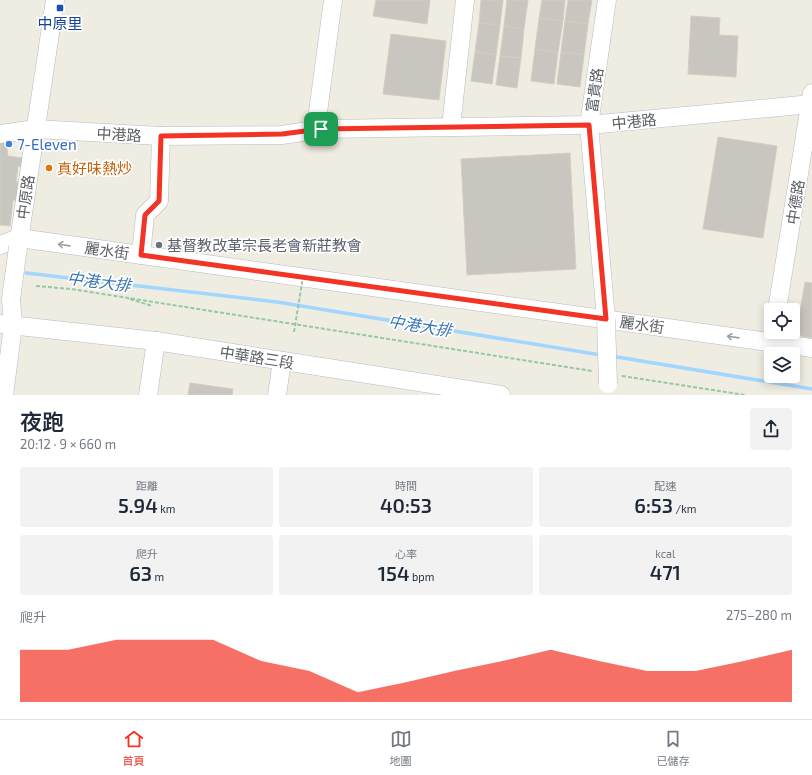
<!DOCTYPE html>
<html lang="zh-TW">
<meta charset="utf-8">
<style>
:root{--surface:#fff;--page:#f2f2f3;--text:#1f2937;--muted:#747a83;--line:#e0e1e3;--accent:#f33424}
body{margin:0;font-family:"Exo 2","Noto Sans TC",sans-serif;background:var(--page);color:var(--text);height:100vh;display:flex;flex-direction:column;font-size:15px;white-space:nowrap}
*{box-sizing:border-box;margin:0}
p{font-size:13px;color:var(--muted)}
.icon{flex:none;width:22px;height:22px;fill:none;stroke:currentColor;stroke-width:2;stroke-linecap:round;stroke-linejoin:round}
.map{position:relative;height:395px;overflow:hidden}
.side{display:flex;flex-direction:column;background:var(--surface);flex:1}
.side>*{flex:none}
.buttons{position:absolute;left:764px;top:303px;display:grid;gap:8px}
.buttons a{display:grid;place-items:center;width:36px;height:36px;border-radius:4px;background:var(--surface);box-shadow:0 2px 10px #0003;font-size:20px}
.pin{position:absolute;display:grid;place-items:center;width:34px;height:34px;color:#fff;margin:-17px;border-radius:8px;box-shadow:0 2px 6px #0006}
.round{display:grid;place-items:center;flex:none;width:42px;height:42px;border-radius:4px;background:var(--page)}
.summary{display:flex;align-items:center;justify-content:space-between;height:68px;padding:0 20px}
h1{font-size:22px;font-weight:600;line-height:30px}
.figures{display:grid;grid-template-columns:repeat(3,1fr);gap:6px;height:68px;padding:4px 20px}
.figures div{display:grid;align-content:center;border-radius:4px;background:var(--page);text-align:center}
.figures b{font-size:20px;font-weight:600}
.figures small{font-size:11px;font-weight:400}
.figures p{font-size:11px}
.chart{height:112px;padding:8px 20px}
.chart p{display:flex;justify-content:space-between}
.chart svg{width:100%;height:72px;margin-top:4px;fill:var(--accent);opacity:.7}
.tab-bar{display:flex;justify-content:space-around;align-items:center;height:56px;border-top:1px solid var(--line);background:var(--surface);font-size:11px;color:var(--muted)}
.tab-bar a{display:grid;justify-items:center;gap:2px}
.tab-bar .on{color:var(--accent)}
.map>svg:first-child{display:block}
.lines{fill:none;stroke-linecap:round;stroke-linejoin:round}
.stream{stroke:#a2d6ff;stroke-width:3.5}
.building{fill:#c9c6bf;stroke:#d4cec0}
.minor-casing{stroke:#b8bbc0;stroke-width:19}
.path{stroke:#95c9a4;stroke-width:2;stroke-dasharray:4 2;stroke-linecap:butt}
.minor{stroke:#fff;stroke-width:18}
.minor-bridge-casing{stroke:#b8bbc0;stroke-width:19;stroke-linecap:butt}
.path-bridge{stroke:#95c9a4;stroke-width:2;stroke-dasharray:4 2;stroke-linecap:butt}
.minor-bridge{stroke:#fff;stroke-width:18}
.oneway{stroke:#9d9fa2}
.route-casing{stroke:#fff;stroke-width:8}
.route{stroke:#f33424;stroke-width:5}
.transit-dot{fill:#1a4fb4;stroke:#fff;stroke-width:1.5}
.shop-dot{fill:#3f7fe0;stroke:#fff;stroke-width:1.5}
.food-dot{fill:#e8710a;stroke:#fff;stroke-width:1.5}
.worship-dot{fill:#6b7280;stroke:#fff;stroke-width:1.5}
.labels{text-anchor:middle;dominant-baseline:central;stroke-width:3.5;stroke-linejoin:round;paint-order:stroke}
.transit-label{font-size:15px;fill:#164399;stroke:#fff}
.street-label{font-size:15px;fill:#5b5f64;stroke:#fff}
.shop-label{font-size:15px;fill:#366cbe;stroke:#fff;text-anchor:start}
.food-label{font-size:15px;fill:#c56008;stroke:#fff;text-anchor:start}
.worship-label{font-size:15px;fill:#5b616d;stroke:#fff;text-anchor:start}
.water-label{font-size:16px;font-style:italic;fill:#3976b8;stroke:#fff}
</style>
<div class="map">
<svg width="812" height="395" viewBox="0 0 812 395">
<rect width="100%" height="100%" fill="#efece2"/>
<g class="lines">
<g class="stream">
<polyline points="26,273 277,302 601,355"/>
<polyline points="611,356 812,389"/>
</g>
</g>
<g class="building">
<polygon points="376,0 430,0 427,24 373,16"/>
<polygon points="481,0 503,0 500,25 479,23"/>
<polygon points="507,0 528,0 524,29 504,26"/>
<polygon points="542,0 565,0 563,21 539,18"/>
<polygon points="568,0 592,0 588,24 565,21"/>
<polygon points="691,16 720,18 719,35 738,36 736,77 688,74"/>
<polygon points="539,18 563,21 558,52 535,49"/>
<polygon points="565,21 588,24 584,55 561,52"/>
<polygon points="479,23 500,25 496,55 475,52"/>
<polygon points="504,26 524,29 521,58 500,56"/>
<polygon points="391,34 446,41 439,100 383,94"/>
<polygon points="535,49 558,52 554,84 531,81"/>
<polygon points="475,52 496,55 492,84 471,81"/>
<polygon points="561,52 584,55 580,87 557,84"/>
<polygon points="500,56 521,58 517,88 496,85"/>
<polygon points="718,137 777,146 763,238 703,229"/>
<polygon points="6,142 8,156 23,158 22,167 18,166 16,182 19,182 17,201 13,200 10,226 0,225 0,143"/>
<polygon points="570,153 576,269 467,275 461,159"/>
<polygon points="805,282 812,283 812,338 796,335"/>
<polygon points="190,383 233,389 232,395 188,395"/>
</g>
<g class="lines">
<defs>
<g id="minor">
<polyline points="451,127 465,0"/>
<polyline points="321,129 318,112 333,0"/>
<polyline points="0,134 35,129 161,136 282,135 321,129 589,125 812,104"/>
<polyline points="0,245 19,238 812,348"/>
<polyline points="18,247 55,0"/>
<polyline points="141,255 145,215 159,201 161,136"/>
<polyline points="777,310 812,93"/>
<polyline points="606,319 589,125 607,0"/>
<polyline points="0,324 156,341 501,395"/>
<polyline points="4,395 13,326 11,299"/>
<polyline points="148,395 156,341"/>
<polyline points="277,395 282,361"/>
</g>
</defs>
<use href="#minor" class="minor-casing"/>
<g class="path">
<polyline points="36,286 71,289 592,371"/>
<polyline points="130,299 152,306"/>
<polyline points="622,376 745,395"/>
</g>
<use href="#minor" class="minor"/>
<defs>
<g id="minor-bridge">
<polyline points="11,299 18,247"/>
<polyline points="606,319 608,384"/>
</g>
</defs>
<use href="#minor-bridge" class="minor-bridge-casing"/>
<polyline class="path-bridge" points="294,332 303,277"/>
<use href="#minor-bridge" class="minor-bridge"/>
</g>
<defs><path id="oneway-shaft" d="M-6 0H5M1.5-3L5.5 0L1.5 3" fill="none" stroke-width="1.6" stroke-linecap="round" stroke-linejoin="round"/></defs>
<g class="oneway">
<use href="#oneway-shaft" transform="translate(64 245) rotate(-172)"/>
<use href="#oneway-shaft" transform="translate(733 337) rotate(-172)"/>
</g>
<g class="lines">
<defs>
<polygon id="route" points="589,125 606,319 141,255 145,215 159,201 161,136 282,134 321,129"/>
</defs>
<use href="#route" class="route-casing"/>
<use href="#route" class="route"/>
</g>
<rect class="transit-dot" x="56" y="4" width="8" height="8" rx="2"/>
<circle class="shop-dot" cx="9" cy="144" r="4"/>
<circle class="food-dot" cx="49" cy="168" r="4"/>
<circle class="worship-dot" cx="159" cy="245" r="4"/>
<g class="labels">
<g class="transit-label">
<text x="60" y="23">中原里</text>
</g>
<g class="street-label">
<text transform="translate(594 90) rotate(-82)">富貴路</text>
<text transform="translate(634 121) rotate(-6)">中港路</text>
<text transform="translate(119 134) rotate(3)">中港路</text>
<text transform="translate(25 197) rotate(-82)">中原路</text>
<text transform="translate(795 202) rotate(-81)">中德路</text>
<text transform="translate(107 250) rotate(8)">麗水街</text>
<text transform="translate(642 324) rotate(8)">麗水街</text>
<text transform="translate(257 357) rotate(9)">中華路三段</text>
</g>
<g class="shop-label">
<text x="17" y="144">7-Eleven</text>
</g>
<g class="food-label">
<text x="57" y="168">真好味熱炒</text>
</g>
<g class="worship-label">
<text x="167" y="245">基督教改革宗長老會新莊教會</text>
</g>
<g class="water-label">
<text transform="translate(99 281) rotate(7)">中港大排</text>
<text transform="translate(420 325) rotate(9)">中港大排</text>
</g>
</g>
</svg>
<div class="buttons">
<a><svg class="icon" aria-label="locate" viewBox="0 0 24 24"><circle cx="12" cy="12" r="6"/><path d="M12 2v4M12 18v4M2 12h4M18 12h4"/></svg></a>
<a><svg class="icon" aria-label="layers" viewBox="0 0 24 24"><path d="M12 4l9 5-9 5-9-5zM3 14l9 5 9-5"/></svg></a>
</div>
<div class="pin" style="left:321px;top:129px;background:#1e9e55"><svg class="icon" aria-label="arrive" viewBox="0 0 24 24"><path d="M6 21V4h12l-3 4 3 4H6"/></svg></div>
</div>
<section class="side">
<div class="summary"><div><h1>夜跑</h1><p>20:12 · 9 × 660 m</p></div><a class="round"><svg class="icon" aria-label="share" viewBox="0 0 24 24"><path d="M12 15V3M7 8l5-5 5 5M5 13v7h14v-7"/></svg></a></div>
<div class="figures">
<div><p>距離</p><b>5.94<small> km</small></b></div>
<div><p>時間</p><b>40:53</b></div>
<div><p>配速</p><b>6:53<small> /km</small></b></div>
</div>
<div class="figures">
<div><p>爬升</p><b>63<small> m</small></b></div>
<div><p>心率</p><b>154<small> bpm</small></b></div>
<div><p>kcal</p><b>471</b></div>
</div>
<div class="chart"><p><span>爬升</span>275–280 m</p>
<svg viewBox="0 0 160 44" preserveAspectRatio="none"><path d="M0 44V12L10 12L20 6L30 6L40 6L50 19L60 25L70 38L80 32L90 25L100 19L110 12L120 19L130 25L140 25L150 19L160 12V44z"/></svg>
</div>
</section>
<nav class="tab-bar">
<a class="on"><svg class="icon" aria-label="home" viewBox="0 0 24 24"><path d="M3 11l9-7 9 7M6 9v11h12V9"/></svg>首頁</a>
<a><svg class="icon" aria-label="map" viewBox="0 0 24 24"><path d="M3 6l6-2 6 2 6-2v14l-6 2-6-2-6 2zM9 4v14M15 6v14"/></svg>地圖</a>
<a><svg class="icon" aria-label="saved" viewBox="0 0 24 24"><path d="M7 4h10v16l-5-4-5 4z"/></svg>已儲存</a>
</nav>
